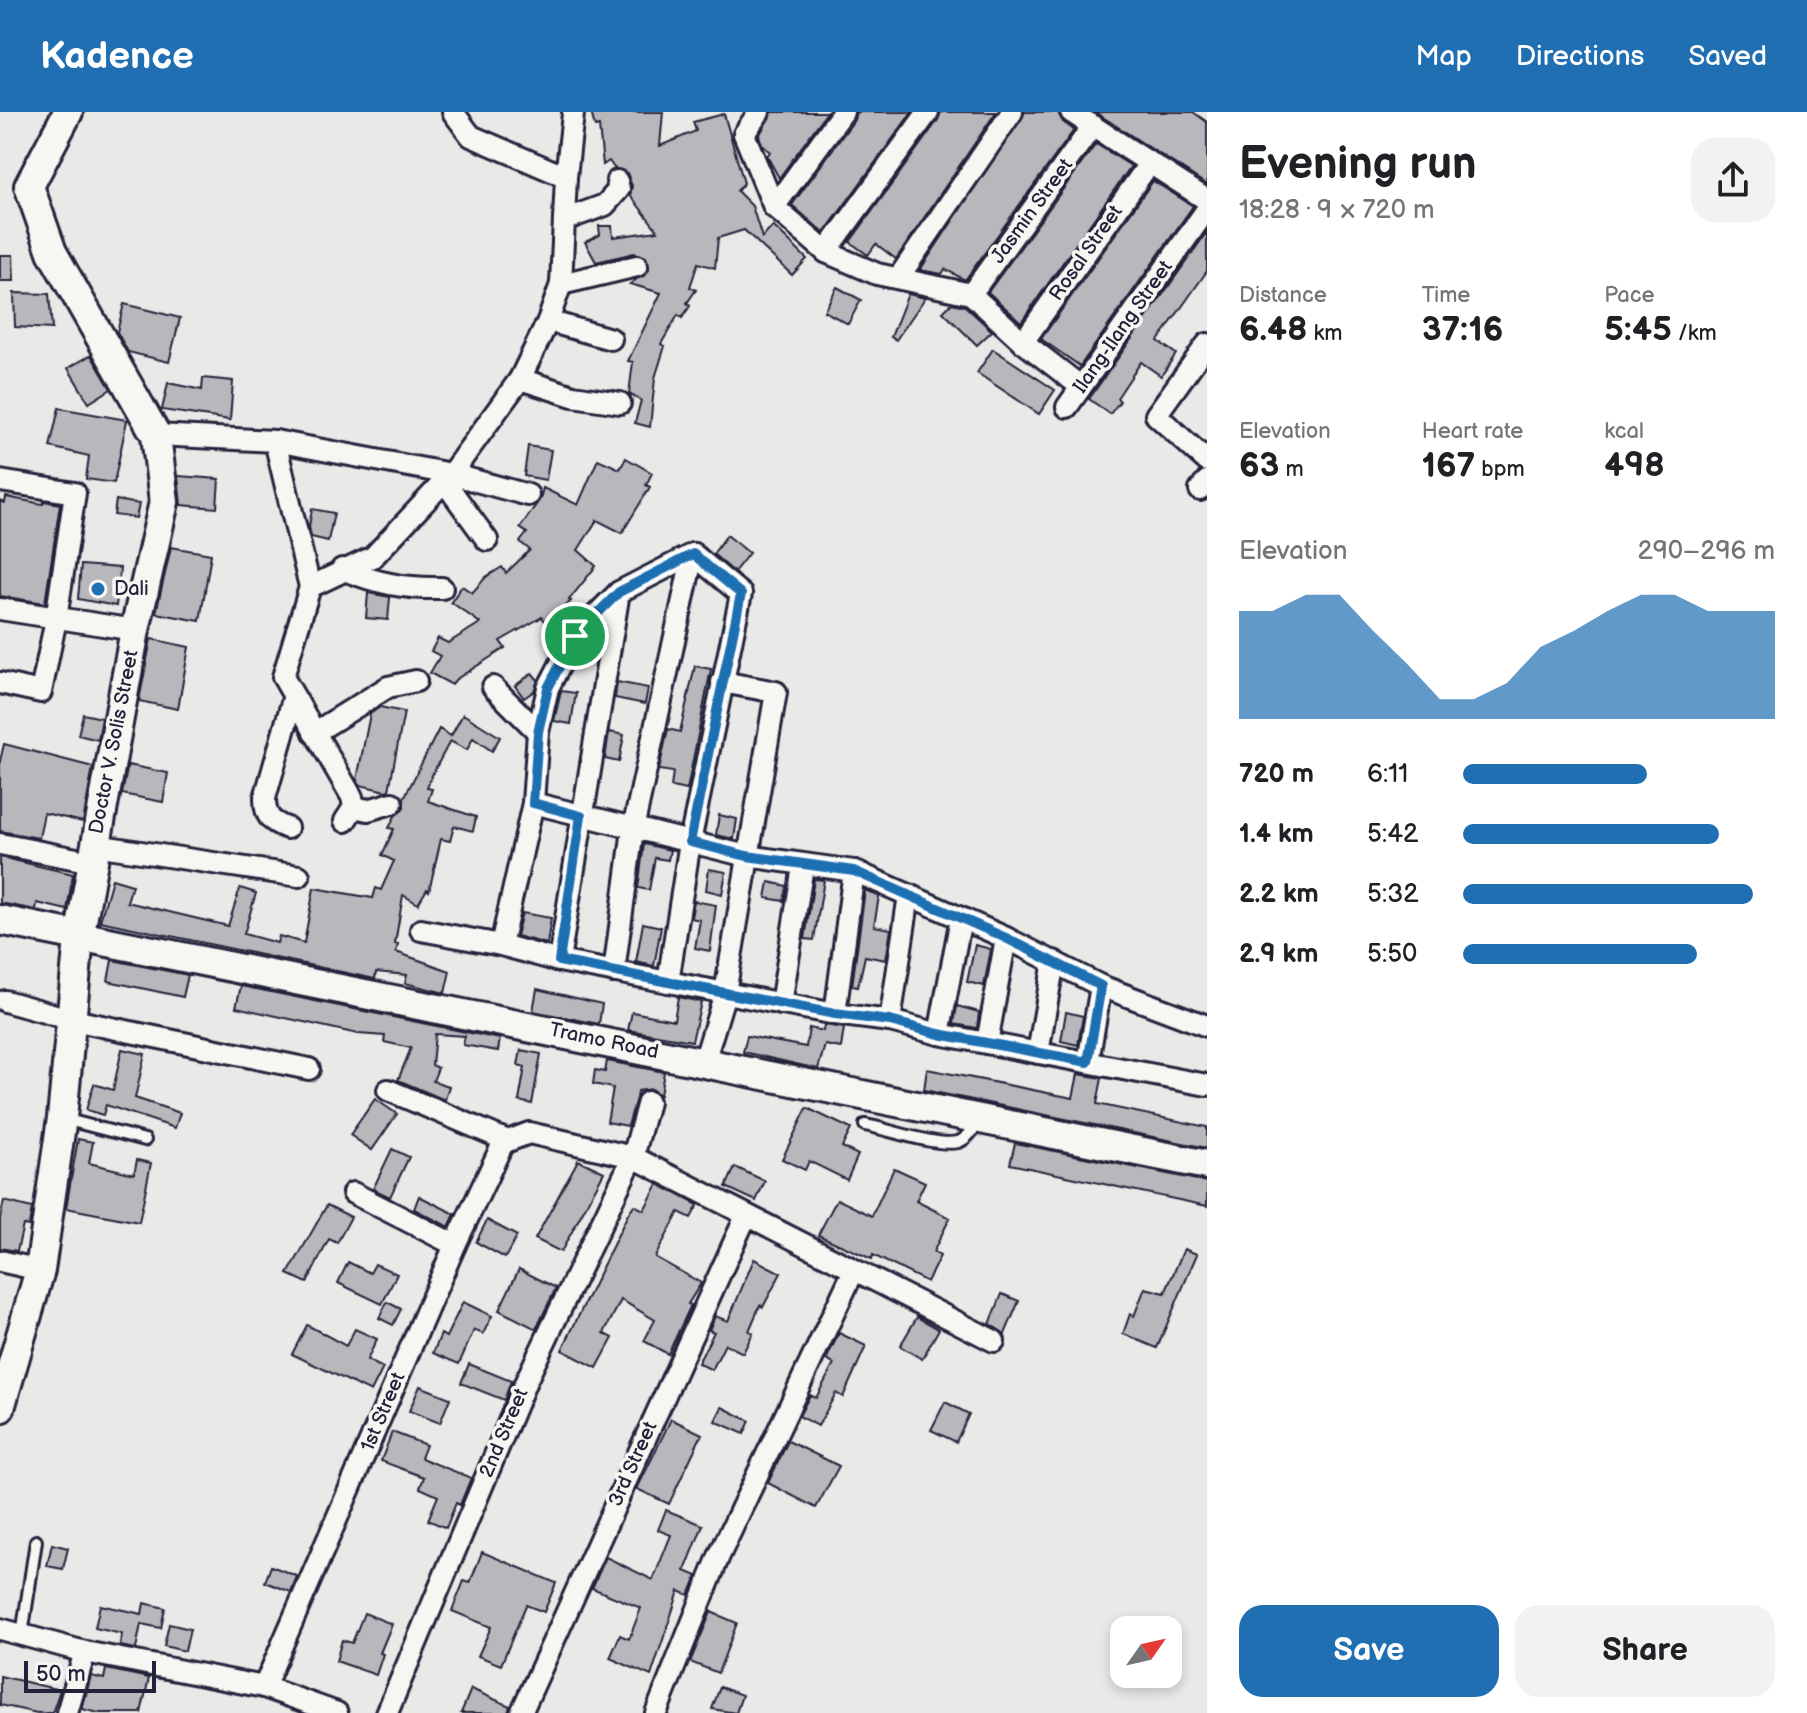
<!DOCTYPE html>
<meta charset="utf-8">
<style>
:root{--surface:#fff;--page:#f2f2f2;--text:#202124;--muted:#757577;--accent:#1f6fb2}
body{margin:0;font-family:"Balsamiq Sans",sans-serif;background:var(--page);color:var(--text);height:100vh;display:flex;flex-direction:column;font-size:30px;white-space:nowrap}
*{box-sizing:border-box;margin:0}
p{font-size:26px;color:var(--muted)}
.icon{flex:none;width:44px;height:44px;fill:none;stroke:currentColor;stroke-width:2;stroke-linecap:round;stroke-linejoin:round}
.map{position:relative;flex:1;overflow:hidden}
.side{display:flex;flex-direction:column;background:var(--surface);width:600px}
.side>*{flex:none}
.needle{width:52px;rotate:56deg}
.buttons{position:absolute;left:1110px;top:1504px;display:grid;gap:16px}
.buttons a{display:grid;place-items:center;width:72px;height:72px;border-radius:16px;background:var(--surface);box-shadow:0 4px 12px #0003;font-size:40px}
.scale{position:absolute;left:24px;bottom:20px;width:132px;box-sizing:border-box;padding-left:8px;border:4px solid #22223b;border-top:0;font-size:22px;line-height:28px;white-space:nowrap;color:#22223b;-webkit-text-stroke:6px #f6f6f2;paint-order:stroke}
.pin{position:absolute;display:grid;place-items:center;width:68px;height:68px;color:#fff;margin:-34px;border:4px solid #fff;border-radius:50%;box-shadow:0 2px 8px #0007}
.round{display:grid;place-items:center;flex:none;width:84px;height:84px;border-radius:24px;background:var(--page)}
.head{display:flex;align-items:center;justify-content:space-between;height:136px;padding:0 32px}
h1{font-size:44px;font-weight:800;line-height:60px}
.metrics{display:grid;grid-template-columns:repeat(3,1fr);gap:12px;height:136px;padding:8px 32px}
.metrics div{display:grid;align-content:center}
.metrics b{font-size:34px;font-weight:800}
.metrics small{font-size:22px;font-weight:400}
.metrics p{font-size:22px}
.chart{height:224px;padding:16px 32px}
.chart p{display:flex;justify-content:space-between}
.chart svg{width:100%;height:144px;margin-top:8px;fill:var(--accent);opacity:.7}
.primary-button{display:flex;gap:16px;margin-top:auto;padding:16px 32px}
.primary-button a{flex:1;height:92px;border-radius:24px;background:var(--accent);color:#fff;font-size:32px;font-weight:800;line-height:92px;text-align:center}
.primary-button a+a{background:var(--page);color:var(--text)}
ul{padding:0 32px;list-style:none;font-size:26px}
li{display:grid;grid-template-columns:128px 96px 1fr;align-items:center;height:60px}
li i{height:20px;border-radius:10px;background:var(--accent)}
header{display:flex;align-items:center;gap:48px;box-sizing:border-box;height:112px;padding:0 40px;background:var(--accent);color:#fff}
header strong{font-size:38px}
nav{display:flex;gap:44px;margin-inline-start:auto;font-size:28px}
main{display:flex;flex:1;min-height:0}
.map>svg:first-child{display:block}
.building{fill:#b8b8bc;stroke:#22223b;stroke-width:2}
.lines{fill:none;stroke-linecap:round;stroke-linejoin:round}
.lane-casing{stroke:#22223b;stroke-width:16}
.street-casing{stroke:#22223b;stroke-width:26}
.secondary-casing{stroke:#22223b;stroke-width:34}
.lane{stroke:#f6f6f2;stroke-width:10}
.street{stroke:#f6f6f2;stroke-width:20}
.secondary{stroke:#f6f6f2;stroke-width:28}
.route-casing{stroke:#fff;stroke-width:16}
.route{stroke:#1f6fb2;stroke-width:10}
.poi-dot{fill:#1f6fb2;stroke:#f6f6f2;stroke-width:3}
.labels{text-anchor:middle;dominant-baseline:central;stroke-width:7;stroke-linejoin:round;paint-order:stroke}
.street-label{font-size:20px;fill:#22223b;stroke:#f6f6f2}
.poi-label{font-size:20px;fill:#22223b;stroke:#f6f6f2;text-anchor:start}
</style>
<header>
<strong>Kadence</strong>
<nav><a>Map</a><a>Directions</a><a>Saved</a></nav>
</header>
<main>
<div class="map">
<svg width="1207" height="1601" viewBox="0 0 1207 1601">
<rect width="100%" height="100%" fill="#e9e9e7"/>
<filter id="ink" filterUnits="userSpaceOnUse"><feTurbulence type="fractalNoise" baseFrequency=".0125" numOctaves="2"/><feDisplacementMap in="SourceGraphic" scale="16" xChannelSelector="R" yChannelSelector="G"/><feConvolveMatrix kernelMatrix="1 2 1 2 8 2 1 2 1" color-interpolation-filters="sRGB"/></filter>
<g filter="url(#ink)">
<g class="building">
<polygon points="591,0 663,0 660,34 696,19 693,10 724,2 744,71 737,79 752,94 762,126 773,114 807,147 792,163 744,118 718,126 715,156 698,151 690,175 696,178 687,191 690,194 682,206 678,203 661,232 665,234 655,266 650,315 635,311 641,288 629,282 633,250 628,249 661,181 630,172 649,158 646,145 634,141 596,150 585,130 600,123 599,114 612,114 613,125 658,119 630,83 632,74 627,61 614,56 609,49 603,53 599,14 595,15"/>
<polygon points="772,0 827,0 779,66 767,44 770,40 763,34 759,24"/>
<polygon points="856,0 912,0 824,121 792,93 854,8"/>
<polygon points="941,0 996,0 896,147 876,132 868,143 850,130 938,8"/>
<polygon points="1025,0 1058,0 1063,10 1074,18 965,168 945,157 942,162 920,158"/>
<polygon points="1095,0 1193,0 1207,10 1207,73"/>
<polygon points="1096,32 1131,54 1021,210 988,180"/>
<polygon points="1153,69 1193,94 1080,254 1041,227"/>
<polygon points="1207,120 1207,159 1158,229 1176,242 1161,264 1141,250 1117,286 1120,289 1110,302 1089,287"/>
<polygon points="0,143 13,143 14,169 0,169"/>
<polygon points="837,175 861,188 848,212 824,199"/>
<polygon points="14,181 49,182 52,217 15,215"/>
<polygon points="908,182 925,186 896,228 891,225"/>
<polygon points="952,191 965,194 992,219 977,233 943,200"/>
<polygon points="124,192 180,206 169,250 128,240 117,220"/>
<polygon points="993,237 1055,278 1039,302 977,261"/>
<polygon points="91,243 111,277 89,291 68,256"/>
<polygon points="203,266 233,269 230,308 162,298 168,271 202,278"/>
<polygon points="59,296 127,308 114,371 86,367 89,344 50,335"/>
<polygon points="528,334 551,338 546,368 524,364"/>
<polygon points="626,346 652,361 646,373 650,375 622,421 597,408 578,438 596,454 569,488 571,489 547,512 542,505 500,529 505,536 455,568 452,573 430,561 440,544 431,539 438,526 448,531 480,511 451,490 462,474 472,481 486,465 502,455 506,461 530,438 520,430 527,421 520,416 540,387 543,376 578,393 598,347 620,357"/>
<polygon points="178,364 219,367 217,396 181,393"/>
<polygon points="6,385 43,392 44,389 60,392 45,491 0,484 0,389 5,391"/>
<polygon points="116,388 139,392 136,406 114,403"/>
<polygon points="312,397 334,401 328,429 311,425 309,414"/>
<polygon points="727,423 749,441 734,460 713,442"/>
<polygon points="171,435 211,442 200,509 156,501"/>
<polygon points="81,453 120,456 116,494 78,487"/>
<polygon points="368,481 390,485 388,508 366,506"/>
<polygon points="151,527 189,535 178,597 139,589"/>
<polygon points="695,554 711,557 687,678 671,675 673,660 659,658 668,617 680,620"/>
<polygon points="532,561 538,568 534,579 524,586 515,574"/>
<polygon points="617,570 648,576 645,592 615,586"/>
<polygon points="561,579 576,581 571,612 554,609"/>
<polygon points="380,595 404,600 389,678 386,679 360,673 357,667 370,602"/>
<polygon points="83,602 102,606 98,628 78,623"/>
<polygon points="463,602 500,625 492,639 473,626 467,638 450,629 432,663 427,676 432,677 428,689 476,705 473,719 454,714 450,729 441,727 429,779 427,777 418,792 403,783 395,832 398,832 396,840 450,859 445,881 405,871 407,863 376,860 375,867 100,809 112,767 132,773 127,790 228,814 240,776 256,781 244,822 277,831 279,824 304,831 314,776 373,786 376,776 381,778 394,749 382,743 394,717 389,716 395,704 404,695 404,686 439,617 451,624"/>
<polygon points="609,620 624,623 619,650 605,647"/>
<polygon points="4,632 93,655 83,710 44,701 39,726 0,719 0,649"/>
<polygon points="128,653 168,661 163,690 122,682"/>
<polygon points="719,703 737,707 734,727 716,723"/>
<polygon points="644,732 670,738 668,748 655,746 649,778 638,776"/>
<polygon points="0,745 73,762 67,798 37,791 36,798 0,791"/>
<polygon points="709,757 726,760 722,782 706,778"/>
<polygon points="814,767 824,768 814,828 805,827"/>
<polygon points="769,770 787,774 784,789 766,786"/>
<polygon points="865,778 879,784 874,814 891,817 886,848 865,844 858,875 852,874"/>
<polygon points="694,789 716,793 710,839 695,836 700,808 691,806"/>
<polygon points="522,801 551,806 547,832 516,824"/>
<polygon points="643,811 661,815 654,854 636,850"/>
<polygon points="975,833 991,837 984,874 967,870"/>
<polygon points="112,848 188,863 183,885 108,869"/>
<polygon points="241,874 500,927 498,939 463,933 465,924 435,922 432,953 438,956 433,969 449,974 445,988 398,968 411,936 384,930 385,924 358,922 236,895"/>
<polygon points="537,877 602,892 599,912 533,899"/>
<polygon points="678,885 701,890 692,929 628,918 632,900 674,908"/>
<polygon points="957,894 979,900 977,916 954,912"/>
<polygon points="1066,900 1083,904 1078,933 1061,929"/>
<polygon points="824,913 844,916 841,936 825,933 818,957 743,940 747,924 806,935 809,916 823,919"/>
<polygon points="122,937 145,942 135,986 180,1001 175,1016 106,993 103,1003 86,998 94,972 113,978"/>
<polygon points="521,938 541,942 532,992 519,989 525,955 518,953"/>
<polygon points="607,949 664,960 660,983 651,977 638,979 628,1014 607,1010 613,976 593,972 595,958 605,960"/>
<polygon points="927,957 1073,986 1078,962 1102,966 1097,992 1207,1015 1207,1036 924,978"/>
<polygon points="375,987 397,1002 372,1038 350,1023"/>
<polygon points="807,996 851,1017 842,1035 858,1043 847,1068 809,1049 805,1058 782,1047"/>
<polygon points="78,1027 93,1030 89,1051 134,1062 137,1048 151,1051 139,1110 66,1096"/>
<polygon points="1015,1031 1207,1070 1207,1094 1010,1052"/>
<polygon points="392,1037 409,1045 390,1085 373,1077"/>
<polygon points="578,1048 604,1060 561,1140 535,1127"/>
<polygon points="735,1055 765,1069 756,1089 726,1075"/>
<polygon points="894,1056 925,1070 916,1089 950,1106 933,1140 940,1144 927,1170 873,1143 872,1147 818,1123 837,1087 872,1104"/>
<polygon points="658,1072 698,1093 691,1106 679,1100 655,1145 701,1171 688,1192 691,1193 668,1242 644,1229 655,1208 621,1188 604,1221 613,1226 597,1256 562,1238 628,1102 634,1093 644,1098"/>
<polygon points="419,1084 455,1102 449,1115 414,1097"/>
<polygon points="4,1089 32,1096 29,1114 23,1113 17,1139 0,1136 0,1106"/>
<polygon points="327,1093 351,1105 337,1131 329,1127 307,1171 288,1162"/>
<polygon points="487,1108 517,1124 505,1146 476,1130"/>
<polygon points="1184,1137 1197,1142 1157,1236 1123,1222 1130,1202 1134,1204 1145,1176 1165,1181"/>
<polygon points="754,1147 781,1161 763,1195 760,1193 749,1219 753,1221 743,1241 725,1232 712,1258 698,1251 714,1220 709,1218 715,1204 728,1209"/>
<polygon points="348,1150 370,1161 375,1152 397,1162 382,1192 338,1171"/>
<polygon points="519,1157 556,1176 536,1217 499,1198"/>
<polygon points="1002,1182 1019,1189 1005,1222 990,1212"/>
<polygon points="387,1190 401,1197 393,1213 379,1206"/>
<polygon points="463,1190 492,1204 483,1222 474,1218 459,1252 433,1241 441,1222 446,1225"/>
<polygon points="917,1205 939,1217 922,1247 900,1234"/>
<polygon points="307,1213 346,1234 355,1217 377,1227 367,1248 383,1256 371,1280 292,1242"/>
<polygon points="839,1221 866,1234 843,1285 836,1281 818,1314 799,1304 810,1283 816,1286 834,1252 826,1248"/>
<polygon points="469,1252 511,1269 504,1288 461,1271"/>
<polygon points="420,1274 450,1286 440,1311 409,1299"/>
<polygon points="945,1290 969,1302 956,1330 931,1318"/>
<polygon points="722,1295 750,1309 744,1322 715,1309"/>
<polygon points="671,1307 702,1322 669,1392 637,1377"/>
<polygon points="392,1320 426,1333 421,1346 471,1366 460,1393 456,1391 446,1416 428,1408 438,1384 420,1376 424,1365 381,1349"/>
<polygon points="788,1329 839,1354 816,1396 768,1371"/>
<polygon points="666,1398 703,1413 685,1459 697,1464 689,1483 679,1479 651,1564 610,1546 620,1523 629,1527 641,1496 592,1476 606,1445 653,1468 671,1423 658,1418"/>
<polygon points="52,1432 68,1436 63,1457 47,1454"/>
<polygon points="482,1440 556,1471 544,1500 526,1493 501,1553 478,1544 491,1515 452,1499 464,1469 470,1471"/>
<polygon points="271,1454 297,1464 291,1480 265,1470"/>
<polygon points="144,1491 165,1496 161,1516 141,1512 136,1537 120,1534 122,1522 95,1516 100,1493 142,1502"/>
<polygon points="711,1500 737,1511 718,1561 690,1550"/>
<polygon points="364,1501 392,1512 380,1541 383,1542 376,1563 336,1549 342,1528 352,1531"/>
<polygon points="169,1512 190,1517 185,1539 164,1534"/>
<polygon points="106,1557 149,1566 141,1601 99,1601 82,1597 91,1564 104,1567"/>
<polygon points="0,1564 60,1578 52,1601 37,1601 0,1593"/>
<polygon points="720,1575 742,1583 736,1601 712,1597"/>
<polygon points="471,1577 510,1594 508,1601 461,1601"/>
</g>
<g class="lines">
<defs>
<g id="lane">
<polyline points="64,1007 145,1028"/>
<path d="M865 1013C888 1017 936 1035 958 1030 968 1027 974 1016 980 1009"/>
<polyline points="22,1523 36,1429"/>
</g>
<g id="street">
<polyline points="453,0 471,24 566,65"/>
<polyline points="759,0 744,22 774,95 826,140 877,162 971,182 1023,230 1080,274"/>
<polyline points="1071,0 1207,88"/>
<polyline points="774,95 843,0"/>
<polyline points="564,108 605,93 619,77 617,69"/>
<polyline points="826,140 928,0"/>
<polyline points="899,165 1012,0"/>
<polyline points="561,172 637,154"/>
<polyline points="971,182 1092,15"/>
<polyline points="548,209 611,227"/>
<polyline points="1023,230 1149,52"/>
<polyline points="1207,232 1156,303 1207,349"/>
<polyline points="520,267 573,284 620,291"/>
<polyline points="1067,295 1207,97"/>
<polyline points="156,323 275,329 451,362 528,383"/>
<polyline points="275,329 310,475 283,565 352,685 354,695 345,709"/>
<polyline points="0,369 75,381 56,507 41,580 0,571"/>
<polyline points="444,369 487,428"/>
<polyline points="1200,378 1207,369"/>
<path d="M342 457C376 471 405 477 442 476"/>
<polyline points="310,475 373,445 451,362 520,267 548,209 561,172 566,65 573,2"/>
<polyline points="0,497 135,518"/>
<polyline points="493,575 538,620"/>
<polyline points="314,621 388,575 416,569"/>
<polyline points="533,691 747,744 854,759 1006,826 1101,874 1207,914"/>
<polyline points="354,695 368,698 392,691"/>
<path d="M287 716C271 710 265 705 265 686L293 587"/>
<polyline points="0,732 92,750"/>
<polyline points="95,733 299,764"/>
<polyline points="421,818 501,833 559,849 835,902 890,909 939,922 1207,973"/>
<polyline points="501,833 533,691 538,620 548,576 575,524 619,480 693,442 741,482 690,730 668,870"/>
<polyline points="559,849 619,480"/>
<polyline points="614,860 633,717 693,442"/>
<polyline points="5,889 73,908 309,957"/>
<polyline points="781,892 803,754"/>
<polyline points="835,902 854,759"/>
<polyline points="890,909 909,783"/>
<polyline points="939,922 961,806"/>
<polyline points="987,931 1006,826"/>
<polyline points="1038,941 1054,849"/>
<polyline points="704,950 725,881 776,580 722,570"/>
<polyline points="1088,950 1101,874"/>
<polyline points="388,978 508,1029 529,1021 633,1045 994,1229"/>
<polyline points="353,1081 455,1133"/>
<polyline points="0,1149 40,1158"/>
<polyline points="0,1517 85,1540 264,1575 337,1601"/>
<polyline points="264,1575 455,1133 503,1031 508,1029"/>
<polyline points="67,1601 85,1540"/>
<polyline points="387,1601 526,1269 633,1045 648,990"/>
<polyline points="521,1601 746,1104"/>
<polyline points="656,1601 719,1444 854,1158"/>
</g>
<g id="secondary">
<polyline points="0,808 1207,1053"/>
<polyline points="0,1296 40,1158 62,1006 79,826 135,518 164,390 156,323 52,140 29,74 68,0"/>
</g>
</defs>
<use href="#lane" class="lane-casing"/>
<use href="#street" class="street-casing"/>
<use href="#secondary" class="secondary-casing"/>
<use href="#lane" class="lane"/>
<use href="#street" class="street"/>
<use href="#secondary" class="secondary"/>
</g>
</g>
<g class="lines" filter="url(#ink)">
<defs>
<polygon id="route" points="693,442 741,482 690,730 747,744 854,759 1006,826 1101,874 1088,950 939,922 890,909 835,902 559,849 581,704 533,691 538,620 548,576 575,524 619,480"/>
</defs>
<use href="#route" class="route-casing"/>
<use href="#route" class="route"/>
</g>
<circle class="poi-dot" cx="98" cy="477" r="8"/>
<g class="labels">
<g class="street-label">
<text transform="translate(1032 99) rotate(-54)">Jasmin Street</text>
<text transform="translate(1086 141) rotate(-55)">Rosal Street</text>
<text transform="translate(1123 215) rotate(-55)">Ilang-Ilang Street</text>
<text transform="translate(114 630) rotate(-79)">Doctor V. Solis Street</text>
<text transform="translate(604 929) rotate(12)">Tramo Road</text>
<text transform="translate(383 1300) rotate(-67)">1st Street</text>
<text transform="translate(504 1321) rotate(-67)">2nd Street</text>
<text transform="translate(633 1352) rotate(-66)">3rd Street</text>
</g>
<g class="poi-label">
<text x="114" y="477">Dali</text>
</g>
</g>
</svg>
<div class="buttons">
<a><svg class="needle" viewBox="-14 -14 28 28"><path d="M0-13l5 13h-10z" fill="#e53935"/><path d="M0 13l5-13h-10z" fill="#757577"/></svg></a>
</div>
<div class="scale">50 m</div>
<div class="pin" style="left:575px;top:524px;background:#1e9e55"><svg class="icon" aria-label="arrive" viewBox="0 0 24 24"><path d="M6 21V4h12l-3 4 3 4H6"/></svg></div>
</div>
<section class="side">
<div class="head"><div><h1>Evening run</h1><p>18:28 · 9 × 720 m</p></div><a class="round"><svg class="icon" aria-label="share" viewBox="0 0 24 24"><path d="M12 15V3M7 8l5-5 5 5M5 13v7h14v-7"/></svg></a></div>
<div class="metrics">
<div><p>Distance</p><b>6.48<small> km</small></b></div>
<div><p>Time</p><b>37:16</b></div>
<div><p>Pace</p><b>5:45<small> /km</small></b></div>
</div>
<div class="metrics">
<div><p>Elevation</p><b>63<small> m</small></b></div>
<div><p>Heart rate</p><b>167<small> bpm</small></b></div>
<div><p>kcal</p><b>498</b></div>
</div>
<div class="chart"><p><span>Elevation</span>290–296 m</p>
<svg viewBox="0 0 160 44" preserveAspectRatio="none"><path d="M0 44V11L10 11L20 6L30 6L40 17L50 27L60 38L70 38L80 33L90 22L100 17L110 11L120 6L130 6L140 11L150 11L160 11V44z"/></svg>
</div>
<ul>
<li><b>720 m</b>6:11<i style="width:59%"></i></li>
<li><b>1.4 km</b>5:42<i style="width:82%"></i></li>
<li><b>2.2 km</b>5:32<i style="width:93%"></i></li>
<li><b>2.9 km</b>5:50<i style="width:75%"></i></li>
</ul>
<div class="primary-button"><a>Save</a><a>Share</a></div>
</section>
</main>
